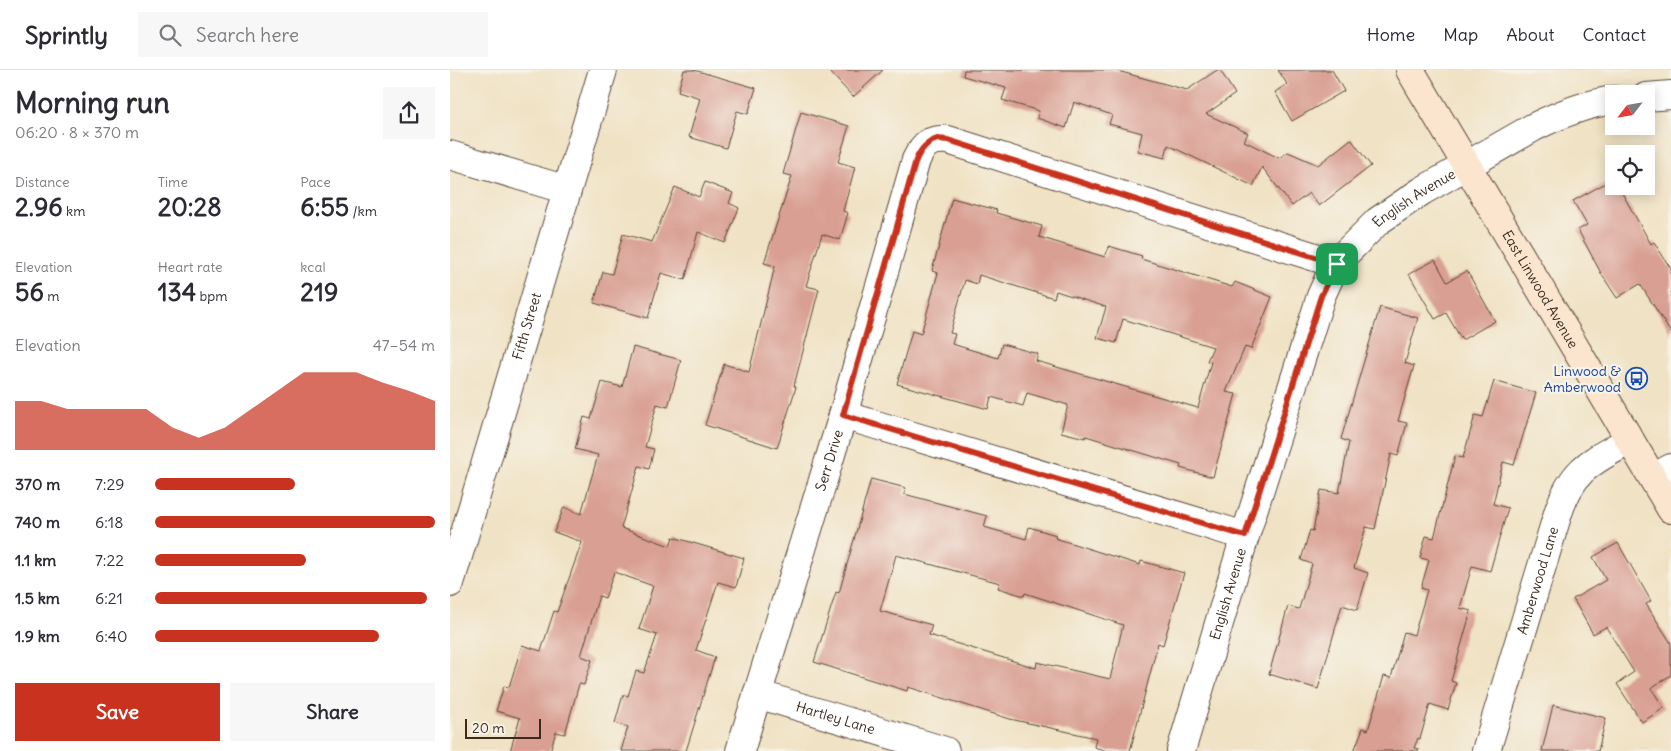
<!DOCTYPE html>
<meta charset="utf-8">
<style>
:root{--surface:#fff;--page:#f7f7f7;--text:#2b2b33;--muted:#7c7c81;--line:#e1e1e2;--accent:#c8321e}
body{margin:0;font-family:Delius,sans-serif;background:var(--page);color:var(--text);height:100vh;display:flex;flex-direction:column;font-size:19px;white-space:nowrap}
*{box-sizing:border-box;margin:0}
p{font-size:16px;color:var(--muted)}
.icon{flex:none;width:28px;height:28px;fill:none;stroke:currentColor;stroke-width:2;stroke-linecap:round;stroke-linejoin:round}
.map{position:relative;flex:1;overflow:hidden}
.details{display:flex;flex-direction:column;background:var(--surface);width:450px}
.details>*{flex:none}
.needle{width:32px;rotate:239deg}
.tools{position:absolute;left:1155px;top:15px;display:grid;gap:10px}
.tools a{display:grid;place-items:center;width:50px;height:50px;border-radius:0px;background:var(--surface);box-shadow:0 2px 12px #0003;font-size:25px}
.scale{position:absolute;left:15px;bottom:12px;width:76px;box-sizing:border-box;padding-left:5px;border:2px solid #3b2a1e;border-top:0;font-size:14px;line-height:18px;white-space:nowrap;color:#3b2a1e;-webkit-text-stroke:4px #f7f3e8;paint-order:stroke}
.pin{position:absolute;display:grid;place-items:center;width:42px;height:42px;color:#fff;margin:-21px;border-radius:10px;box-shadow:0 2px 8px #0006}
.round{display:grid;place-items:center;flex:none;width:52px;height:52px;border-radius:0px;background:var(--page)}
.overview{display:flex;align-items:center;justify-content:space-between;height:85px;padding:0 15px}
h1{font-size:28px;font-weight:700;line-height:38px}
.figures{display:grid;grid-template-columns:repeat(3,1fr);gap:8px;height:85px;padding:5px 15px}
.figures div{display:grid;align-content:center}
.figures b{font-size:25px;font-weight:700}
.figures small{font-size:14px;font-weight:400}
.figures p{font-size:14px}
.chart{height:140px;padding:10px 15px}
.chart p{display:flex;justify-content:space-between}
.chart svg{width:100%;height:90px;margin-top:5px;fill:var(--accent);opacity:.7}
.cta{display:flex;gap:10px;margin-top:auto;padding:10px 15px}
.cta a{flex:1;height:58px;border-radius:0px;background:var(--accent);color:#fff;font-size:20px;font-weight:700;line-height:58px;text-align:center}
.cta a+a{background:var(--page);color:var(--text)}
ul{padding:0 15px;list-style:none;font-size:16px}
li{display:grid;grid-template-columns:80px 60px 1fr;align-items:center;height:38px}
li i{height:12px;border-radius:6px;background:var(--accent)}
header{display:flex;align-items:center;gap:30px;box-sizing:border-box;height:70px;padding:0 25px;background:var(--surface);border-bottom:1px solid var(--line)}
header strong{font-size:24px}
nav{display:flex;gap:28px;margin-inline-start:auto;font-size:18px}
.search{width:350px;height:45px;background:var(--page);display:flex;align-items:center;gap:12px;box-sizing:border-box;padding:0 18px;border-radius:0px;color:var(--muted);font-size:19px}
main{display:flex;flex:1;min-height:0}
.map>svg:first-child{display:block}
.building{fill:#d99f93;fill-rule:evenodd}
.lines{fill:none;stroke-linecap:round;stroke-linejoin:round}
.street-casing{stroke:#564637;stroke-width:30}
.secondary-casing{stroke:#564637;stroke-width:30}
.street{stroke:#fff;stroke-width:28}
.secondary{stroke:#fbe5cf;stroke-width:28}
.route-casing{stroke:#fff;stroke-width:10}
.route{stroke:#c8321e;stroke-width:6}
.labels{text-anchor:middle;dominant-baseline:central;stroke-width:4.5;stroke-linejoin:round;paint-order:stroke}
.street-label{font-size:14px;fill:#3b2a1e;stroke:#f7f3e8}
.transit-label{font-size:14px;fill:#164399;stroke:#f7f3e8;text-anchor:end}
</style>
<header>
<strong>Sprintly</strong>
<div class="search"><svg class="icon" aria-label="search" viewBox="0 0 24 24"><circle cx="10" cy="10" r="6"/><path d="M15 15l6 6"/></svg>Search here</div>
<nav><a>Home</a><a>Map</a><a>About</a><a>Contact</a></nav>
</header>
<main>
<section class="details">
<div class="overview"><div><h1>Morning run</h1><p>06:20 · 8 × 370 m</p></div><a class="round"><svg class="icon" aria-label="share" viewBox="0 0 24 24"><path d="M12 15V3M7 8l5-5 5 5M5 13v7h14v-7"/></svg></a></div>
<div class="figures">
<div><p>Distance</p><b>2.96<small> km</small></b></div>
<div><p>Time</p><b>20:28</b></div>
<div><p>Pace</p><b>6:55<small> /km</small></b></div>
</div>
<div class="figures">
<div><p>Elevation</p><b>56<small> m</small></b></div>
<div><p>Heart rate</p><b>134<small> bpm</small></b></div>
<div><p>kcal</p><b>219</b></div>
</div>
<div class="chart"><p><span>Elevation</span>47–54 m</p>
<svg viewBox="0 0 160 44" preserveAspectRatio="none"><path d="M0 44V20L10 20L20 24L30 24L40 24L50 24L60 33L70 38L80 33L90 24L100 15L110 6L120 6L130 6L140 11L150 15L160 20V44z"/></svg>
</div>
<ul>
<li><b>370 m</b>7:29<i style="width:50%"></i></li>
<li><b>740 m</b>6:18<i style="width:100%"></i></li>
<li><b>1.1 km</b>7:22<i style="width:54%"></i></li>
<li><b>1.5 km</b>6:21<i style="width:97%"></i></li>
<li><b>1.9 km</b>6:40<i style="width:80%"></i></li>
</ul>
<div class="cta"><a>Save</a><a>Share</a></div>
</section>
<div class="map">
<svg width="1221" height="681" viewBox="0 0 1221 681">
<rect width="100%" height="100%" fill="#f7f3e8"/>
<filter id="ink" filterUnits="userSpaceOnUse"><feTurbulence type="fractalNoise" baseFrequency=".02" numOctaves="2"/><feDisplacementMap in="SourceGraphic" scale="10" xChannelSelector="R" yChannelSelector="G"/><feConvolveMatrix kernelMatrix="1 2 1 2 8 2 1 2 1" color-interpolation-filters="sRGB"/></filter>
<filter id="wash" filterUnits="userSpaceOnUse"><feTurbulence type="fractalNoise" baseFrequency=".0096" numOctaves="4" result="noise"/><feDisplacementMap in="SourceGraphic" scale="20" xChannelSelector="R" yChannelSelector="G"/><feGaussianBlur stdDeviation="1.12" result="paint"/><feColorMatrix in="noise" values="0 0 0 0 0 0 0 0 0 0 0 0 0 0 0 0 0 1.4 0 .05"/><feComposite in="paint" operator="in"/></filter>
<g filter="url(#wash)">
<rect width="100%" height="100%" fill="#f0e2c4"/>
<g id="blocks">
<g class="building">
<polygon points="234,0 244,0 306,18 298,44 287,41 276,78 239,67 250,28 228,21"/>
<polygon points="378,0 433,0 403,27"/>
<polygon points="514,0 664,0 737,20 767,0 770,0 785,24 756,44 798,63 794,71 829,88 838,82 868,95 901,69 921,96 869,136 859,123 842,136 812,97 803,116 718,75 715,88 688,81 692,63 659,54 662,45 624,32 616,58 587,48 589,41 552,30 556,18 513,6"/>
<polygon points="828,0 882,0 894,21 842,51 825,22 837,14"/>
<polygon points="351,42 399,56 388,92 405,97 393,141 398,143 390,170 372,164 356,216 369,219 344,316 346,317 327,378 255,355 274,294 299,302 325,196 314,193 342,106 333,104"/>
<polygon points="1163,109 1164,116 1168,116 1201,174 1204,172 1221,199 1221,263 1190,214 1167,228 1152,205 1128,160 1137,155 1123,131"/>
<polygon points="255,112 283,123 279,133 289,138 275,173 248,162 235,210 211,203 198,248 144,233 153,202 162,204 173,164 202,172 225,117 249,127"/>
<path d="M502 128 547 140 546 143 592 156 589 167 655 187 659 176 692 186 691 189 782 217 785 212 822 227 801 279 795 277 776 322 786 324 763 407 730 398 731 395 636 366 635 368 611 362 618 335 577 323 573 336 541 327 538 339 447 314 462 261 471 264 488 203 482 201ZM529 205 604 228 606 221 656 237 647 268 666 273 673 249 763 277 757 291 761 292 748 338 586 291 588 284 552 274 548 288 502 274 505 264 500 263 515 210 527 214Z"/>
<polygon points="985,190 997,212 1017,201 1045,251 1012,270 996,243 985,249 959,204"/>
<polygon points="930,237 968,248 955,293 964,296 948,351 957,353 948,386 941,384 925,459 916,457 904,498 918,503 907,540 892,535 868,619 819,604 838,536 849,539 862,494 851,490 860,460 863,461 871,420 889,423 899,372 891,369"/>
<polygon points="183,277 231,290 218,337 207,334 195,377 204,379 199,399 189,396 171,458 220,476 223,467 294,488 286,517 268,512 246,580 265,587 236,681 171,681 178,657 165,653 173,625 178,626 186,601 194,603 207,565 189,559 203,516 164,502 155,528 149,526 131,586 142,590 134,615 129,614 115,664 106,662 100,681 60,681 70,648 46,641 54,616 59,617 72,575 91,581 104,541 107,542 132,472 104,462 114,437 131,444 148,385 125,379 134,347 141,349 152,312 172,317"/>
<polygon points="1044,311 1086,323 1064,395 1053,392 1043,434 1058,438 1040,501 1022,496 1010,538 1021,541 1001,611 1006,613 998,640 980,634 970,669 968,668 964,678 969,679 968,681 904,681 913,658 918,660 934,606 941,608 954,562 964,565 977,520 971,518 979,490 970,488 976,466 984,468 1005,386 1013,388 1025,345 1033,347"/>
<path d="M421 409 456 418 454 424 537 446 534 457 576 469 579 457 606 465 605 468 690 495 691 491 734 503 713 575 708 573 680 681H657L644 677 646 668 560 649 458 617 457 621 364 592 386 522 389 523ZM446 485 550 513 548 518 574 526 575 523 673 555 660 609 587 592 586 598 479 565 482 555 430 541Z"/>
<polygon points="1168,473 1201,531 1196,534 1221,573 1221,605 1201,618 1214,638 1192,652 1167,614 1184,602 1156,557 1143,564 1123,529 1156,510 1143,487"/>
<polygon points="1103,635 1156,648 1148,681 1092,681"/>
</g>
</g>
</g>
<g filter="url(#ink)">
<use href="#blocks" fill-opacity="0" stroke="#564637" stroke-width="1"/>
<g class="lines">
<defs>
<g id="street">
<polyline points="1196,27 1221,25"/>
<polyline points="0,85 117,120"/>
<polyline points="393,345 795,466"/>
<polyline points="1203,408 1221,398"/>
<path id="s1" d="M0 513 153 0"/>
<path id="s2" d="M307 624 495 681"/>
<path id="s3" d="M290 681 393 345 466 90C474 73 479 69 498 70L887 194"/>
<path id="s4" d="M731 681 795 466 871 226 881 204 894 185 928 151 972 121 1084 57C1110 44 1135 34 1164 30"/>
<path id="s5" d="M1036 681 1108 443C1123 398 1141 392 1180 370"/>
</g>
<g id="secondary">
<path id="s6" d="M960 0 1221 439"/>
</g>
</defs>
<use href="#street" class="street-casing"/>
<use href="#secondary" class="secondary-casing"/>
<use href="#street" class="street"/>
<use href="#secondary" class="secondary"/>
</g>
</g>
<g class="lines" filter="url(#ink)">
<defs>
<path id="route" d="M487 69 498 70 887 194 871 226 795 466 393 345 466 90C471 79 476 73 487 69Z"/>
</defs>
<use href="#route" class="route-casing"/>
<use href="#route" class="route"/>
</g>
<defs>
<symbol id="bus-ring" viewBox="-11 -11 22 22"><circle r="9.5" fill="#f7f3e8" stroke="#1a4fb4" stroke-width="1.5"/><path d="M-5-6H5V4H4V6H2V4H-2V6H-4V4H-5ZM-3.5-4V0h7V-4ZM-3.5 1.2v1.5H-2V1.2ZM2 1.2v1.5H3.5V1.2Z" fill="#1a4fb4"/></symbol>
</defs>
<g fill-rule="evenodd">
<use href="#bus-ring" x="1174" y="296" width="25" height="25"/>
</g>
<g class="labels">
<g class="street-label">
<text stroke="none"><textPath href="#s4" startOffset="614">English Avenue</textPath></text>
<text stroke="none"><textPath href="#s6" startOffset="255">East Linwood Avenue</textPath></text>
<text stroke="none"><textPath href="#s1" startOffset="268">Fifth Street</textPath></text>
<text stroke="none"><textPath href="#s3" startOffset="304">Serr Drive</textPath></text>
<text stroke="none"><textPath href="#s5" startOffset="178">Amberwood Lane</textPath></text>
<text stroke="none"><textPath href="#s4" startOffset="164">English Avenue</textPath></text>
<text stroke="none"><textPath href="#s2" startOffset="82">Hartley Lane</textPath></text>
</g>
<g class="transit-label">
<text x="1171" y="301">Linwood &amp;<tspan x="1171" dy="16">Amberwood</tspan></text>
</g>
</g>
</svg>
<div class="tools">
<a><svg class="needle" viewBox="-14 -14 28 28"><path d="M0-13l5 13h-10z" fill="#e53935"/><path d="M0 13l5-13h-10z" fill="#7c7c81"/></svg></a>
<a><svg class="icon" aria-label="locate" viewBox="0 0 24 24"><circle cx="12" cy="12" r="6"/><path d="M12 2v4M12 18v4M2 12h4M18 12h4"/></svg></a>
</div>
<div class="scale">20 m</div>
<div class="pin" style="left:887px;top:194px;background:#1e9e55"><svg class="icon" aria-label="arrive" viewBox="0 0 24 24"><path d="M6 21V4h12l-3 4 3 4H6"/></svg></div>
</div>
</main>
